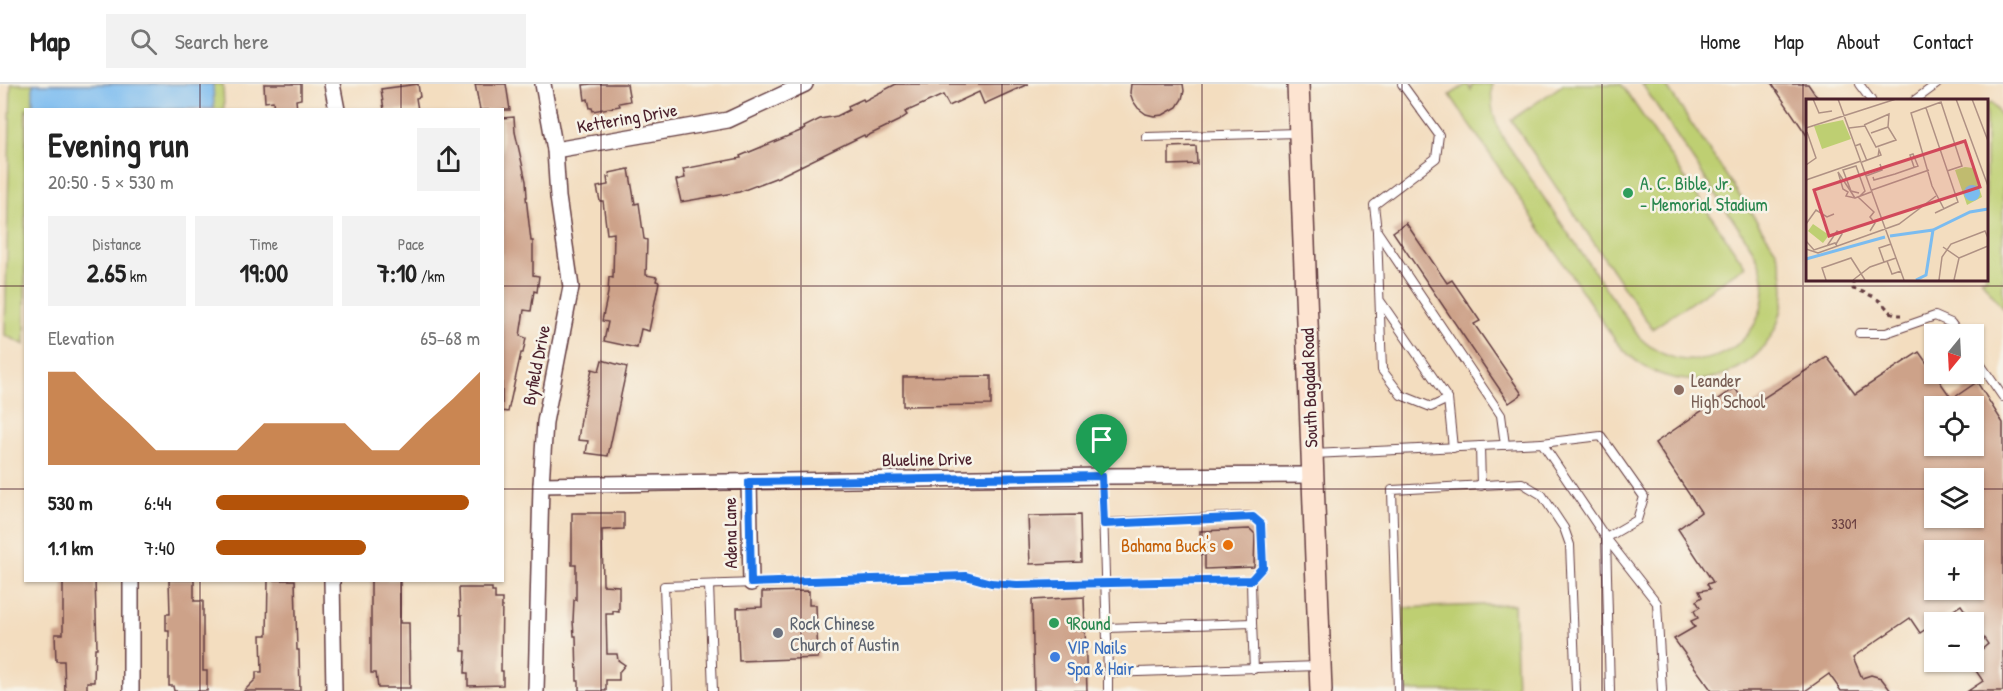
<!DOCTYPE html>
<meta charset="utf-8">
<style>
:root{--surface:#fff;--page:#f2f2f2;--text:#222;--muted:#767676;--line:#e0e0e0;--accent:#b45309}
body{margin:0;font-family:"Patrick Hand",sans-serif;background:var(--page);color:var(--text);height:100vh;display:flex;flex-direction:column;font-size:22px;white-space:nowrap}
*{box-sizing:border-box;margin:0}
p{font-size:20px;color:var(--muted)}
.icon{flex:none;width:33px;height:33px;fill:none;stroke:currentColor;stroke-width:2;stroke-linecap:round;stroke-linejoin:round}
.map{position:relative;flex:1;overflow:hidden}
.side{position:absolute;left:24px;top:24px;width:480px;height:474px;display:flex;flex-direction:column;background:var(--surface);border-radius:0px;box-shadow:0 2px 4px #0004}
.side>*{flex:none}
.needle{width:39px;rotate:198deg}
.fabs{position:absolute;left:1924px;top:240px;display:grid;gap:12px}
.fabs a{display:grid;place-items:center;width:60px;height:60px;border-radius:0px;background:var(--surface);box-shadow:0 2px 4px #0004;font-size:30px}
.pin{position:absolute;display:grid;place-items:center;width:51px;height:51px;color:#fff;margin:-62px -26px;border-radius:50% 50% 50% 0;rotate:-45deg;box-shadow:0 0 6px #0007}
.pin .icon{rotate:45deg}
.round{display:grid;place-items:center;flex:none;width:63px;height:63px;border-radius:0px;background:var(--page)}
.headline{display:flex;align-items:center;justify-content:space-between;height:102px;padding:0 24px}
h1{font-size:33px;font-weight:700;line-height:45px}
.figures{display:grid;grid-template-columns:repeat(3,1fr);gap:9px;height:102px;padding:6px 24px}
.figures div{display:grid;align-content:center;border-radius:0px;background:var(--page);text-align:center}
.figures b{font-size:26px;font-weight:700}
.figures small{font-size:16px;font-weight:400}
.figures p{font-size:16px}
.chart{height:168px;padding:12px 24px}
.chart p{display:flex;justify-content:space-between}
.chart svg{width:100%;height:108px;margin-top:6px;fill:var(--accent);opacity:.7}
ul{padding:0 24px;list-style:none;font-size:20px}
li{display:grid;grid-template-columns:96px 72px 1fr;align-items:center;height:45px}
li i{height:15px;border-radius:8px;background:var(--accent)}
header{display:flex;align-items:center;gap:36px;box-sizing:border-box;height:84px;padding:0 30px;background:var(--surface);border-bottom:2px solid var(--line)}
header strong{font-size:28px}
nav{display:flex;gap:33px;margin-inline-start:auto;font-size:21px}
.search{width:420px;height:54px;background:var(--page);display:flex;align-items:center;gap:15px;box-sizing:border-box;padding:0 21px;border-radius:0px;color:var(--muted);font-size:22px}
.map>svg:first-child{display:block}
.green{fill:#becf72;stroke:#84774e;stroke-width:1.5}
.water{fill:#7bbcf0;stroke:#626e8e;stroke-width:1.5}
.building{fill:#cda289;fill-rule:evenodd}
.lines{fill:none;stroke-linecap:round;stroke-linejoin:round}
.lane-casing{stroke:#633c41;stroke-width:10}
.street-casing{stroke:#633c41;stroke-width:18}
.secondary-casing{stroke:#633c41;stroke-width:24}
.path{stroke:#633c41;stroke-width:3;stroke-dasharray:4.5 4.5;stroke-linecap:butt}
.lane{stroke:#fff;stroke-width:8}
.street{stroke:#fff;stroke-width:15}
.secondary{stroke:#fde4d1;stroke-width:21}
.route-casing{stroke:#fff;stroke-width:12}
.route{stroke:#1a73e8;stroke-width:8}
.grid{fill:none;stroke:#4a1f2b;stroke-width:1.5;stroke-opacity:0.55}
.leisure-dot{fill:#2e9e5b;stroke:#f7f3e8;stroke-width:2}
.education-dot{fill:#8d6e63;stroke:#f7f3e8;stroke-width:2}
.food-dot{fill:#e8710a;stroke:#f7f3e8;stroke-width:2}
.worship-dot{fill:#6b7280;stroke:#f7f3e8;stroke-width:2}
.shop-dot{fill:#3f7fe0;stroke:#f7f3e8;stroke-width:2}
.labels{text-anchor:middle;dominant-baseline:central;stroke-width:5;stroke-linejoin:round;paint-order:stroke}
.number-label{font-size:15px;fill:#6b4042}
.street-label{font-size:18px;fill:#4a1f2b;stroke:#f7f3e8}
.leisure-label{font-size:18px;fill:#27864d;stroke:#f7f3e8;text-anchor:start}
.education-label{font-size:18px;fill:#785e54;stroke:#f7f3e8;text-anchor:start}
.food-label{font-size:18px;fill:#c56008;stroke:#f7f3e8;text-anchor:end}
.worship-label{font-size:18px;fill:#5b616d;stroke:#f7f3e8;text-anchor:start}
.shop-label{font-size:18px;fill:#366cbe;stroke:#f7f3e8;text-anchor:start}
.inset-river{fill:none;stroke:#7bbcf0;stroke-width:3}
.inset-road{fill:none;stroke:#af9184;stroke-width:1.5}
.view{fill:#d1495b;fill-opacity:0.15;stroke:#d1495b;stroke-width:3}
.inset-edge{fill:none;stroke:#4a1f2b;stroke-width:3}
</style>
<header>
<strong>Map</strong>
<div class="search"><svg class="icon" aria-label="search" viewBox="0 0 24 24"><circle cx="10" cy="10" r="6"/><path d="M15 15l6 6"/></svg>Search here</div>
<nav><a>Home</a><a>Map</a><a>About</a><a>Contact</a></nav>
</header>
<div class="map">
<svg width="2003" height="607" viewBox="0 0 2003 607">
<rect width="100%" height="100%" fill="#f7f3e8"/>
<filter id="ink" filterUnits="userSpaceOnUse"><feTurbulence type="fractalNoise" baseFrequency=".0167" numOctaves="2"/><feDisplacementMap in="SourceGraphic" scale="12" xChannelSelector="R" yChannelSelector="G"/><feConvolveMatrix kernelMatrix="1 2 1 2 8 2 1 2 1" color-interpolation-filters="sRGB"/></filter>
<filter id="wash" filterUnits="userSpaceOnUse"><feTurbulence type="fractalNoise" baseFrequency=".008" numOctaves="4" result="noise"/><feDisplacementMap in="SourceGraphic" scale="24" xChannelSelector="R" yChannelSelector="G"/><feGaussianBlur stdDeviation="1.35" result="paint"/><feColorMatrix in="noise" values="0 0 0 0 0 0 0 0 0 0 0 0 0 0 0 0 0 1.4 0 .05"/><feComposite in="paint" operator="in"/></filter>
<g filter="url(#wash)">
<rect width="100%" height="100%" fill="#f3ddbf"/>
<g class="green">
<polygon points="11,0 223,0 224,25 26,26 25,261 5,251"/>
<path d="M1467 0 1471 6 1472 0H1492C1490 20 1493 36 1503 54L1639 253C1703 315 1797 242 1752 164L1642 0H1665L1776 166C1817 273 1686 345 1615 256L1450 11Z"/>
<polygon points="1564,0 1621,0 1745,182 1652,245 1511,36"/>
<polygon points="1991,18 2003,35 2003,225 1981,195 1986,195 1986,21"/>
<polygon points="1514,520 1517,607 1404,607 1401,524"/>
</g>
<polygon class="water" points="33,0 213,0 214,25 33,25"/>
<g id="blocks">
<g class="building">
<polygon points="264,0 301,0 301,15 296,16 297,26 274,26 273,17 265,18"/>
<polygon points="418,0 420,13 416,14 418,26 384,26 381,5"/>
<polygon points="475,0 506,0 510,26 480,26"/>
<polygon points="591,0 627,0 630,17 619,19 620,22 593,27 592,24 590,24 588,15 585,16 583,1"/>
<polygon points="896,0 1028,0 984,20 979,8 949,22 943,11 905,28 907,31 898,37 865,53 864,51 778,93 739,108 681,118 676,96 685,94 683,85 741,74 740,72 805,45 804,43 820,35 837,32 849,26 848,22 863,15 864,17"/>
<polygon points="1131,0 1183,0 1184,7 1182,15 1177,23 1163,31 1154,32 1146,30 1138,24 1133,17 1130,9"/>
<polygon points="1772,0 1808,0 1819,16 1808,16 1808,53"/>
<polygon points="514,33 515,48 526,97 527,113 526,113 531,157 533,157 533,191 539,192 537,208 534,207 531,227 524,226 520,252 526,254 523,269 521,269 508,328 502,327 502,34"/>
<polygon points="1196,62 1197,80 1169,81 1169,63"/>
<polygon points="629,85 635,120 639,119 644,155 647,156 646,191 657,193 656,197 659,198 649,247 641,245 637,264 604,257 608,238 602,237 608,209 609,193 613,194 614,149 607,150 603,117 600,117 597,103 608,101 607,93 610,93 609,89"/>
<polygon points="1406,139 1447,199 1452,196 1480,237 1474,240 1522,310 1509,319 1393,148"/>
<path d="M1919 268 1952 315 1977 298 2003 339V607H1968L1983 597 1970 578H1974V572L1988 560 1961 521 1920 549 1910 534 1853 573 1862 594 1871 591 1881 594 1891 607H1841L1829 590 1805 607H1712L1674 555 1695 543 1691 537 1698 534 1694 527 1700 523 1696 517 1702 513 1699 507 1710 505 1707 500 1713 498 1678 445 1701 428 1655 359 1735 304 1748 324 1827 273 1855 310ZM1935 322H1974V362H1935ZM1935 394H1974V434H1935ZM1935 466H1974V506H1935Z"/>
<polygon points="602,276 627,283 608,372 586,369 588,357 578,356 582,328 592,285 599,287"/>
<polygon points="991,292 991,321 903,322 903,293"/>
<polygon points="572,429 624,429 624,445 602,446 603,501 619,502 619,528 613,527 613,530 606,530 607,570 617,570 618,576 625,581 619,588 619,596 606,596 606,607 579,607 579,597 577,597 576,552 574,552 573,537 574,516 576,516 576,481 572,481"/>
<polygon points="1080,431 1081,478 1030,480 1028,432"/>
<polygon points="1250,445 1255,450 1254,483 1205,485 1205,471 1201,471 1200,447"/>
<polygon points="63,496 95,496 97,564 95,564 94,598 87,598 87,607 65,607 64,577 56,577 55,550 63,550"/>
<polygon points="169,496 194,496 194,517 203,517 203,587 207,587 207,607 174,607 173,602 169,602 169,547 166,547 166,530 170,530"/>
<polygon points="268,496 295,496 297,566 299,566 300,607 244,607 256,595 256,588 262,588 261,551 267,551"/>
<polygon points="371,496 400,496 400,539 409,539 410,604 378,604 376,589 371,589"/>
<polygon points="459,504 492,504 492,508 495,508 495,515 502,515 501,587 503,587 503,601 468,602 468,589 465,589 466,567 462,567 462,531 460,531"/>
<polygon points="809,507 809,521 816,521 818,574 739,577 737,524 762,523 762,508"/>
<polygon points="1084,513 1087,607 1034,607 1032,516"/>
</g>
</g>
</g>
<g filter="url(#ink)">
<use href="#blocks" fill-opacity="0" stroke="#633c41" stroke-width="1.5"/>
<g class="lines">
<defs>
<g id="lane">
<polyline points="1402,0 1439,51 1436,74 1374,121 1377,147 1501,331 1505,361"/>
<polyline points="1859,0 1871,16"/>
<polyline points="1915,16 1937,0"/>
<polyline points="1146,53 1297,49"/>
<polyline points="1377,149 1382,286 1401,311 1431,323 1448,315"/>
<polyline points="1381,218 1448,315 1453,364"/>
<polyline points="1859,249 1886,249 1935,232 1951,239 1959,250"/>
<polyline points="1974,271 2003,313"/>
<polyline points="1542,359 1601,352 1644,413 1637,436 1606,454 1657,519 1662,607"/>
<polyline points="1480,362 1481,402"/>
<polyline points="1313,370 1542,359 1606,454 1610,607"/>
<polyline points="1102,392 1108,589"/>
<polyline points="1104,439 1247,432 1253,433 1261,440 1263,483 1251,496"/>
<polyline points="709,501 713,607"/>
<polyline points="1107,544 1252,539 1254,585"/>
<polyline points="668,607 664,502 966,492 991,499 1017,501 1251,496 1252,539"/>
<polyline points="1108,607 1108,589 1319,582"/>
<polyline points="1398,607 1392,406 1522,399 1542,411 1564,444 1570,461 1576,607"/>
</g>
<g id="street">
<polyline points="332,0 337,26"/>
<polyline points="555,66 728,36 805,0"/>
<polyline points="749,397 751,499"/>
<polyline points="541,401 1102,392 1313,391"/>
<polyline points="131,496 131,607"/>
<polyline points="332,496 334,607"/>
<polyline points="536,607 541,401 545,338 571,203 558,113 555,66 543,0"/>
</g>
<polyline id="secondary" points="1298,0 1321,607"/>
</defs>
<use href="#lane" class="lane-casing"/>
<use href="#street" class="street-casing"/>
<use href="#secondary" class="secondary-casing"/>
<g class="path">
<path d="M1853 195V205C1861 207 1869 210 1877 215 1886 220 1888 231 1901 231"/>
<polyline points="1970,244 1983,264"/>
</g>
<use href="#lane" class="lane"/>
<use href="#street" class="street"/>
<use href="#secondary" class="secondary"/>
</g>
</g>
<g class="lines" filter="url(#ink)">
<defs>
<polygon id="route" points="1102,392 1104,440 1253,433 1261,440 1263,483 1251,496 1017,501 991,499 966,492 751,499 749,398"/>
</defs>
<use href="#route" class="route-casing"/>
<use href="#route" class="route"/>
</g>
<path class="grid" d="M200 0V26M401 0V26M601 0V607M801 0V607M1002 0V607M1202 0V607M1402 0V607M1602 0V607M1803 0V607M0 202H26M502 202H2003M0 405H26M502 405H1935M1974 405H2003M200 496V607M401 496V607"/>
<g class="leisure-dot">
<circle cx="1628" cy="109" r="6"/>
<circle cx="1054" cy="539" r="6"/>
</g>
<circle class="education-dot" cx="1679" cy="306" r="6"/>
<circle class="food-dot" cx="1228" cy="461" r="6"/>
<circle class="worship-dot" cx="778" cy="549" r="6"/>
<circle class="shop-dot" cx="1055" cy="573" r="6"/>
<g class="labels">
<g class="number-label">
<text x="1844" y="439">3301</text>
</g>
<g class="street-label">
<text transform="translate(627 34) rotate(-10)">Kettering Drive</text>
<text transform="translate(536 281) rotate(-79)">Byfield Drive</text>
<text transform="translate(1309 304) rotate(-92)">South Bagdad Road</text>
<text transform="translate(927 375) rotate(-1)">Blueline Drive</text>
<text transform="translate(730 449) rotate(-91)">Adena Lane</text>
</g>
<g class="leisure-label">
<text x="1640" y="99">A. C. Bible, Jr.<tspan x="1640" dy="21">- Memorial Stadium</tspan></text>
<text x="1066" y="539">9Round</text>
</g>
<g class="education-label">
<text x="1691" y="296">Leander<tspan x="1691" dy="21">High School</tspan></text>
</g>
<g class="food-label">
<text x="1216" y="461">Bahama Buck's</text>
</g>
<g class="worship-label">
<text x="790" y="539">Rock Chinese<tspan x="790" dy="21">Church of Austin</tspan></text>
</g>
<g class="shop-label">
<text x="1067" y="563">VIP Nails<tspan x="1067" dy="21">Spa &amp; Hair</tspan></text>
</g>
</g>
<g transform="translate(1806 15)">
<rect width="182" height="182" fill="#f3ddbf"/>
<path d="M37 21 45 40 16 50 8 27ZM159 68 167 69 176 98 161 106 149 71ZM7 125 23 136 17 144 2 132Z" fill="#becf72"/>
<path d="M158 94a8 8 0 1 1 16 0a8 8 0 1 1-16 0Z" fill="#7bbcf0"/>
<path class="inset-river" d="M127 131 164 113 182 110M84 137 127 131M0 160 79 138M110 181 120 176 127 131"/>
<path class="inset-road" d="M7 0 13 14 26 12M32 0 98 181M150 0 182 87M166 0 182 42M120 9 152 103 129 114M0 29 90 0M43 29 59 27 70 48 90 41 82 28 83 15 58 26M65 34 82 28M49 47 54 45 61 62M56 63 75 56 73 51 72 58M0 66 10 59 1 33M60 77 76 71 74 65M67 78 68 81 89 75 112 67 107 55 104 56 108 68M0 81 55 62M66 91 123 71M53 94 45 92 37 71 50 67 59 92 54 97M52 98 68 113 64 118 69 124 64 132M49 99 40 97 42 93 37 90 32 73 49 99 65 93M138 110 126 87 105 14 135 3 156 67 141 72M0 125 10 111 21 118 28 115M0 142 8 151 29 144 31 147M21 147 31 132 36 135 30 145M137 148 153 159M0 150 12 154 93 125 130 97M153 159 182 147M81 162 86 175 95 172M78 163 73 149 85 145M20 181 16 169 45 159 59 181M47 181 64 168 90 159M133 181 136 158 145 145 179 132 182 139M148 181 153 159"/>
<path class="view" d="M159 42 174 88 23 137 8 91Z"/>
<rect width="182" height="182" class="inset-edge"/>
</g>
</svg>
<div class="fabs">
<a><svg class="needle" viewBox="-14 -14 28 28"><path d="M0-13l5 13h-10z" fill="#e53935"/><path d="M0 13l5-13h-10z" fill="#767676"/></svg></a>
<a><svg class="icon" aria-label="locate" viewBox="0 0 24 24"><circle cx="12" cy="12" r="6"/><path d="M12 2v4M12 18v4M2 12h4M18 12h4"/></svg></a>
<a><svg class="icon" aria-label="layers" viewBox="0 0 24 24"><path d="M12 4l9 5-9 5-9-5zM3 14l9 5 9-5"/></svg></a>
<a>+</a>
<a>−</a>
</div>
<div class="pin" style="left:1102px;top:392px;background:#1e9e55"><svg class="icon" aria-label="arrive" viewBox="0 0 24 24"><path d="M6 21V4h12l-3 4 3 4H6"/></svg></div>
<section class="side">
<div class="headline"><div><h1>Evening run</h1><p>20:50 · 5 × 530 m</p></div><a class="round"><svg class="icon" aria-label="share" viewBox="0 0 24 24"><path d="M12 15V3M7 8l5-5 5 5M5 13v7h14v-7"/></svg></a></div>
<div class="figures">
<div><p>Distance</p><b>2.65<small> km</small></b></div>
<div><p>Time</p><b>19:00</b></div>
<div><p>Pace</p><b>7:10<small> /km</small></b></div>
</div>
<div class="chart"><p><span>Elevation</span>65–68 m</p>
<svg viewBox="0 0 160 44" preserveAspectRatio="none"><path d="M0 44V6L10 6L20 17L30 27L40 38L50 38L60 38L70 38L80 27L90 27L100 27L110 27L120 38L130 38L140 27L150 17L160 6V44z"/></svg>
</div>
<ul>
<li><b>530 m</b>6:44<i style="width:96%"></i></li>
<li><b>1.1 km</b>7:40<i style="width:57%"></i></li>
</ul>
</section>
</div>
